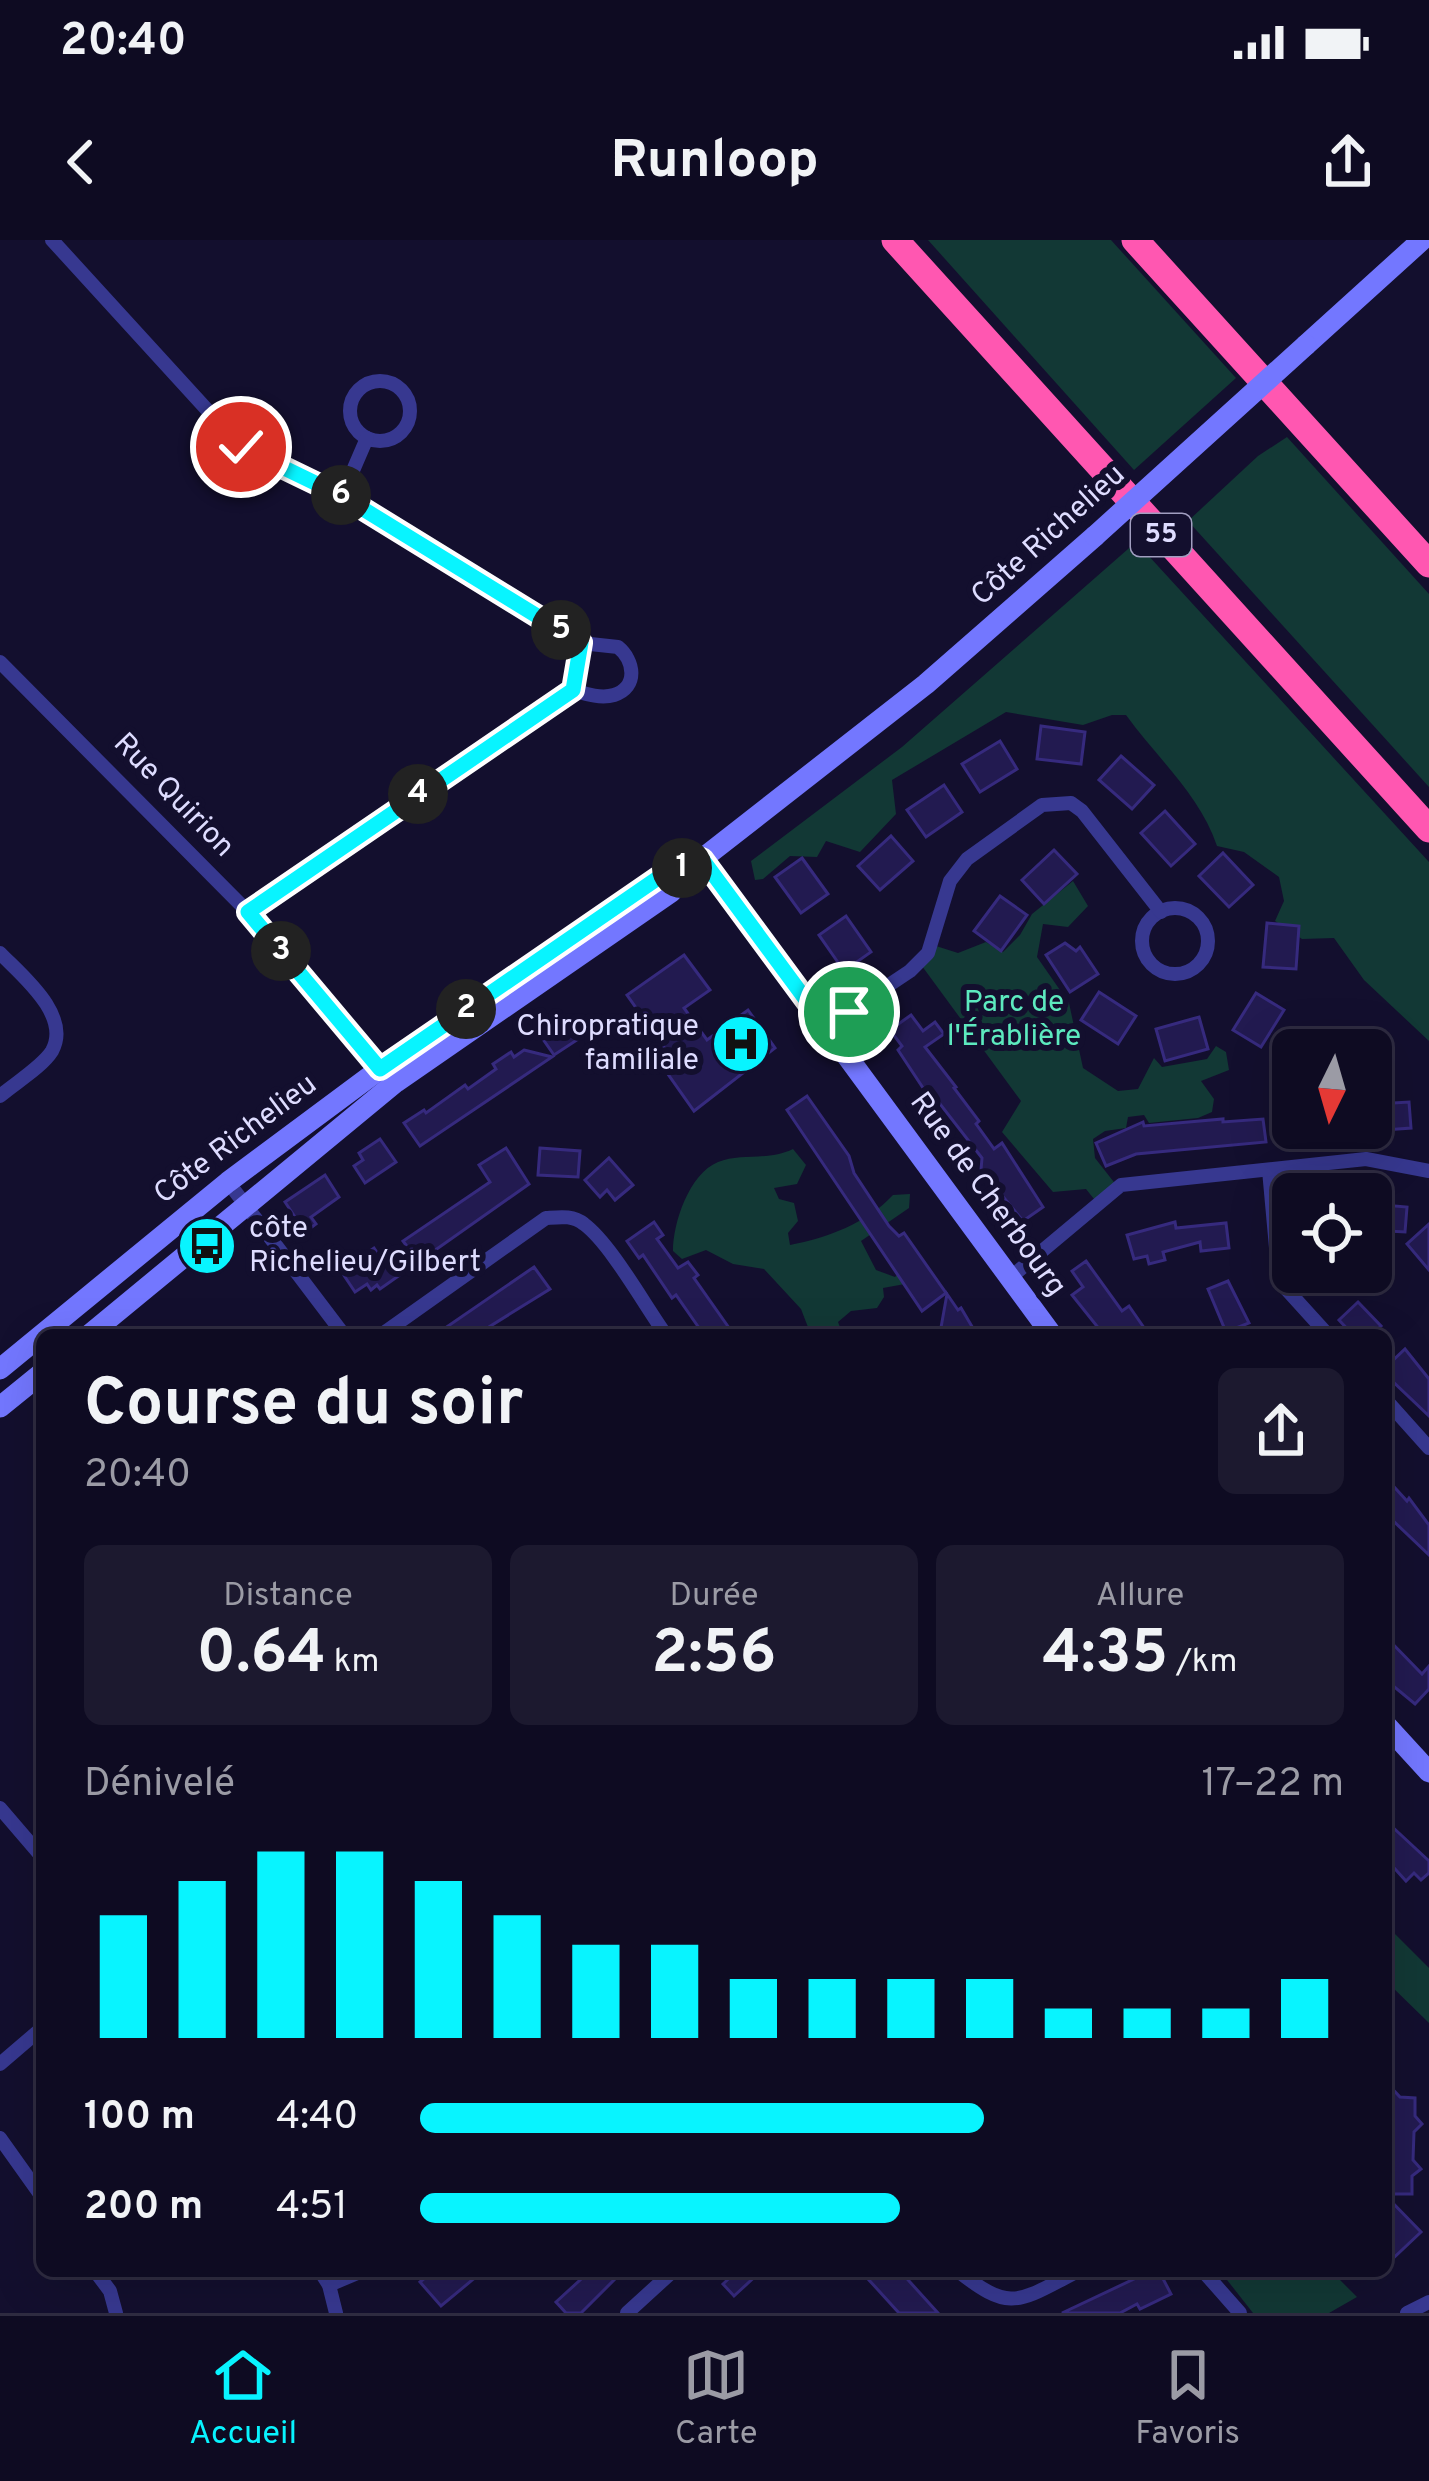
<!DOCTYPE html>
<html lang="fr">
<meta charset="utf-8">
<style>
:root{--surface:#0e0b22;--page:#1c192f;--text:#f1f3f6;--muted:#9b9ba5;--line:#2e2b40;--accent:#08f4ff}
body{margin:0;font-family:Overpass,sans-serif;background:var(--page);color:var(--text);height:100vh;display:flex;flex-direction:column;font-size:45px;white-space:nowrap}
*{box-sizing:border-box;margin:0}
p{font-size:39px;color:var(--muted)}
.icon{flex:none;width:66px;height:66px;fill:none;stroke:currentColor;stroke-width:2;stroke-linecap:round;stroke-linejoin:round}
.map{position:relative;flex:1;overflow:hidden}
.sheet{position:absolute;left:36px;top:1089px;width:1356px;height:948px;display:flex;flex-direction:column;background:var(--surface);border-radius:18px;box-shadow:0 12px 48px #0002,0 0 0 3px var(--line)}
.sheet>*{flex:none}
.needle{width:78px;rotate:185deg}
.fabs{position:absolute;left:1272px;top:789px;display:grid;gap:24px}
.fabs a{display:grid;place-items:center;width:120px;height:120px;border-radius:18px;background:var(--surface);box-shadow:0 12px 48px #0002,0 0 0 3px var(--line);font-size:60px}
.pin{position:absolute;display:grid;place-items:center;width:102px;height:102px;color:#fff;margin:-51px;border:6px solid #fff;border-radius:50%;box-shadow:0 3px 12px #0007}
.km{position:absolute;width:60px;height:60px;margin:-30px;border-radius:50%;background:#222;color:#fff;font-size:33px;line-height:60px;text-align:center}
.round{display:grid;place-items:center;flex:none;width:126px;height:126px;border-radius:18px;background:var(--page)}
.head{display:flex;align-items:center;justify-content:space-between;height:204px;padding:0 48px}
h1{font-size:66px;font-weight:700;line-height:90px}
.stats{display:grid;grid-template-columns:repeat(3,1fr);gap:18px;height:204px;padding:12px 48px}
.stats div{display:grid;align-content:center;border-radius:18px;background:var(--page);text-align:center}
.stats b{font-size:60px;font-weight:700}
.stats small{font-size:33px;font-weight:400}
.stats p{font-size:33px}
.chart{height:336px;padding:24px 48px}
.chart p{display:flex;justify-content:space-between}
.chart svg{width:100%;height:216px;margin-top:12px;stroke:var(--accent);stroke-width:6}
ul{padding:0 48px;list-style:none;font-size:39px}
li{display:grid;grid-template-columns:192px 144px 1fr;align-items:center;height:90px}
li i{height:30px;border-radius:15px;background:var(--accent)}
.status{display:flex;justify-content:space-between;align-items:center;height:84px;padding:0 60px;background:var(--surface);direction:ltr}
.status svg{height:33px;fill:currentColor}
header{display:flex;justify-content:space-between;align-items:center;height:156px;padding:0 48px;background:var(--surface);font-size:54px;font-weight:700}
.dock{display:flex;justify-content:space-around;align-items:center;height:168px;border-top:3px solid var(--line);background:var(--surface);font-size:33px;color:var(--muted)}
.dock a{display:grid;justify-items:center;gap:6px}
.dock .selected{color:var(--accent)}
.map>svg:first-child{display:block}
.green{fill:#123835}
.building{fill:#221a50;stroke:#362a7e;stroke-width:3}
.lines{fill:none;stroke-linecap:round;stroke-linejoin:round}
.street{stroke:#373890;stroke-width:14}
.secondary{stroke:#7377ff;stroke-width:21}
.highway{stroke:#ff57b1;stroke-width:27}
.secondary-bridge{stroke:#7377ff;stroke-width:21}
.route-casing{stroke:#fff;stroke-width:24}
.route{stroke:#08f4ff;stroke-width:15}
.labels{text-anchor:middle;dominant-baseline:central;stroke-width:12;stroke-linejoin:round;paint-order:stroke}
.shield{fill:#130f2e;stroke:#a19ec0;stroke-width:3}
.shield-label{font-size:27px;font-weight:bold;fill:#dedcff}
.street-label{font-size:30px;fill:#dedcff;stroke:#130f2e}
.park-label{font-size:30px;fill:#5deabf;stroke:#130f2e}
.poi-label{font-size:30px;fill:#dedcff;stroke:#130f2e;text-anchor:end}
</style>
<div class="status"><b>20:40</b><svg viewBox="0 0 49 12"><path d="M0 12V9h3v3zM5 12V6h3v6zM10 12V3h3v9zM15 12V0h3v12zM26 1h20v11H26zM47 4h2v5h-2z"/></svg></div>
<header><svg class="icon" aria-label="back" viewBox="0 0 24 24"><path d="M15 5l-7 7 7 7"/></svg>Runloop<svg class="icon" aria-label="share" viewBox="0 0 24 24"><path d="M12 15V3M7 8l5-5 5 5M5 13v7h14v-7"/></svg></header>
<div class="map">
<svg width="1429" height="2073" viewBox="0 0 1429 2073">
<rect width="100%" height="100%" fill="#130f2e"/>
<g class="green">
<polygon points="928,0 1111,0 1236,138 1134,230"/>
<polygon points="1287,197 1429,354 1429,547 1188,281 1258,216"/>
<path d="M1136 302 1429 622V801L1364 740 1334 698 1302 699 1275 681 1284 661 1279 637 1244 612 1217 606C1200 555 1157 518 1126 475H1112L1083 485 1006 472 892 540 896 574 860 612 826 601 817 617 790 616 763 639 755 640 751 621 902 507Z"/>
<polygon points="1073,641 1088,666 1068,687 1043,684 1037,717 1069,763 1083,828 1118,851 1138,849 1154,818 1162,827 1207,819 1216,806 1226,812 1229,830 1201,841 1214,859 1212,872 1198,878 1149,883 1144,875 1128,877 1126,888 1105,891 1093,899 1095,918 1117,946 1098,964 1086,949 1053,952 1002,892 1021,861 919,722 933,718 936,706 958,713 986,702 1003,712 1020,695 1032,674"/>
<path d="M793 909 806 925 797 944 774 948 779 959 794 963 798 981 788 993 790 1005C827 998 867 983 893 955L910 954 909 968 861 1001 876 1030 895 1037 908 1024 905 1044 883 1048 884 1057 877 1068 851 1071 838 1082 843 1095H811L801 1069 764 1029 733 1024 706 1010 682 1019 673 1011C673 983 689 934 718 922 741 913 769 921 793 909Z"/>
<polygon points="1386,1685 1429,1728 1429,1783 1386,1741"/>
<polygon points="1220,2031 1331,2031 1357,2057 1329,2073 1253,2073"/>
</g>
<g class="building">
<polygon points="1041,486 1085,492 1081,524 1037,519"/>
<polygon points="1000,501 1017,529 980,552 962,524"/>
<polygon points="1121,516 1154,545 1132,569 1099,540"/>
<polygon points="944,545 962,572 926,597 907,570"/>
<polygon points="1165,571 1195,604 1171,626 1141,593"/>
<polygon points="891,596 913,621 880,650 858,626"/>
<polygon points="1054,610 1077,634 1044,664 1022,640"/>
<polygon points="1223,613 1253,645 1229,667 1199,636"/>
<polygon points="802,618 828,654 801,673 775,637"/>
<polygon points="1000,656 1027,675 1001,711 974,691"/>
<polygon points="846,676 871,712 844,731 819,695"/>
<polygon points="1267,683 1299,686 1296,729 1263,727"/>
<polygon points="1065,703 1076,711 1080,707 1098,734 1070,752 1046,715"/>
<polygon points="684,715 710,750 684,768 707,800 748,770 775,808 694,871 663,827 673,820 627,755"/>
<polygon points="1099,752 1136,776 1118,804 1081,780"/>
<polygon points="1256,753 1284,770 1261,807 1233,790"/>
<polygon points="911,775 923,791 935,782 944,794 925,807 956,847 954,848 979,881 976,884 994,909 1002,903 1043,967 1023,981 981,930 982,918 937,860 933,863 898,810 902,806 890,790"/>
<polygon points="1199,777 1208,809 1165,821 1156,789"/>
<polygon points="565,779 580,798 554,815 538,792"/>
<polygon points="524,810 552,817 420,906 404,883 424,870 426,873 465,845 468,849 496,829 493,824 511,812 514,817"/>
<polygon points="807,856 849,916 854,933 889,986 899,996 904,993 946,1053 922,1071 787,870"/>
<polygon points="1409,862 1411,888 1371,891 1371,872 1378,871 1377,864"/>
<polygon points="1223,879 1223,882 1263,879 1266,902 1136,914 1106,926 1096,903 1143,882 1144,886"/>
<polygon points="380,899 396,922 365,943 354,926 363,920 359,913"/>
<polygon points="506,908 529,944 380,1049 377,1045 371,1050 367,1044 355,1052 341,1031 374,1008 383,1021 406,1005 403,1001 490,942 479,925"/>
<polygon points="540,908 580,911 578,937 538,935"/>
<polygon points="609,918 633,945 615,960 607,950 600,957 585,940"/>
<polygon points="325,935 339,957 311,977 316,984 305,992 285,962"/>
<polygon points="1372,964 1407,967 1405,992 1371,990"/>
<polygon points="654,982 663,995 657,999 678,1028 688,1022 698,1035 694,1038 734,1095 704,1095 676,1055 672,1058 643,1015 639,1018 627,1001"/>
<polygon points="1175,982 1176,988 1226,983 1229,1008 1201,1011 1200,1002 1163,1012 1165,1020 1149,1024 1147,1016 1134,1019 1127,995"/>
<polygon points="1429,984 1429,1030 1407,1004"/>
<polygon points="1086,1021 1122,1071 1129,1066 1149,1095 1104,1095 1072,1055 1083,1047 1072,1031"/>
<polygon points="534,1027 550,1049 476,1095 435,1095"/>
<polygon points="1310,1032 1370,1032 1321,1054"/>
<polygon points="1228,1041 1249,1083 1226,1092 1208,1049"/>
<polygon points="947,1054 958,1070 961,1068 977,1095 940,1093"/>
<polygon points="1358,1062 1381,1086 1371,1095 1353,1095 1339,1080"/>
<polygon points="1405,1109 1429,1139 1429,1176 1386,1135 1386,1127"/>
<polygon points="1386,1238 1407,1261 1409,1258 1429,1285 1429,1315 1386,1274"/>
<polygon points="1386,1397 1422,1434 1429,1426 1429,1449 1415,1464 1386,1440"/>
<polygon points="1386,1581 1429,1621 1429,1633 1421,1640 1414,1633 1406,1641 1386,1619"/>
<polygon points="1386,1842 1400,1857 1415,1858 1415,1876 1422,1884 1414,1892 1413,1920 1421,1929 1412,1936 1412,1954 1386,1954"/>
<polygon points="1386,1956 1421,1992 1386,2025"/>
<polygon points="433,2031 483,2031 441,2066 420,2042"/>
<polygon points="590,2031 623,2031 581,2073 566,2073 556,2062"/>
<polygon points="737,2031 761,2031 734,2056 723,2044"/>
<polygon points="879,2031 900,2031 938,2073 899,2073 869,2040"/>
<polygon points="1151,2031 1159,2031 1171,2054 1140,2069 1137,2064 1120,2073 1062,2073"/>
</g>
<g class="lines">
<g class="street">
<path d="M52 0 241 207 342 256 581 403 618 407C634 420 639 447 614 455 601 459 586 454 573 450"/>
<circle cx="380" cy="171" r="30"/>
<polyline points="342,256 367,198"/>
<polyline points="0,422 248,672 383,832"/>
<circle cx="1175" cy="701" r="33"/>
<polyline points="248,672 573,450 581,403"/>
<path d="M0 713C20 734 72 775 52 811 42 827 15 843 0 856"/>
<polyline points="826,787 910,731 928,713 950,641 967,619 1042,565 1071,563 1082,571 1161,672"/>
<polyline points="1269,930 1279,1041 1328,1095"/>
<polyline points="228,942 344,1095"/>
<polyline points="1011,1037 1121,945 1366,919 1429,931"/>
<path d="M381 1095 546 978C560 977 573 975 584 984 611 1004 645 1066 666 1095"/>
<polyline points="1386,1160 1429,1208"/>
<polyline points="0,1568 42,1617"/>
<polyline points="0,1824 42,1788"/>
<polyline points="0,1898 42,1957"/>
<polyline points="95,2031 110,2051 116,2073"/>
<polyline points="320,2031 329,2045 336,2073"/>
<path d="M958 2031C1011 2073 1018 2062 1078 2031"/>
<polyline points="1203,2031 1240,2073"/>
<polyline points="329,2045 362,2031"/>
<polyline points="627,2073 673,2031"/>
<polyline points="1407,2073 1429,2062"/>
</g>
<g class="secondary">
<polyline points="1306,105 1422,0"/>
<polyline points="702,619 1052,1095"/>
<polyline points="89,1095 396,842 671,652 702,619 926,444 1095,296"/>
<polyline points="0,1129 228,942 380,829 659,638 690,624"/>
<polyline points="0,1167 42,1133"/>
<polyline points="1386,1485 1429,1532"/>
</g>
<g class="highway">
<polyline points="895,0 1429,589"/>
<polyline points="1135,0 1429,324"/>
</g>
<polyline class="secondary-bridge" points="1095,296 1306,105"/>
</g>
<g class="lines">
<defs>
<polyline id="route" points="241,207 342,256 581,403 573,450 248,672 380,829 658,638 702,619 826,787 849,772"/>
</defs>
<use href="#route" class="route-casing"/>
<use href="#route" class="route"/>
</g>
<defs>
<symbol id="hospital-disc" viewBox="-11 -11 22 22"><circle r="9.5" fill="#08f4ff" stroke="#130f2e"/><path d="M-5-5h3v3.5h4V-5h3V5h-3V1.5h-4V5h-3Z" fill="#111"/></symbol>
<symbol id="bus-disc" viewBox="-11 -11 22 22"><circle r="9.5" fill="#08f4ff" stroke="#130f2e"/><path d="M-5-6H5V4H4V6H2V4H-2V6H-4V4H-5ZM-3.5-4V0h7V-4ZM-3.5 1.2v1.5H-2V1.2ZM2 1.2v1.5H3.5V1.2Z" fill="#111"/></symbol>
</defs>
<g fill-rule="evenodd">
<use href="#hospital-disc" x="708" y="771" width="66" height="66"/>
<use href="#bus-disc" x="174" y="973" width="66" height="66"/>
</g>
<g class="labels">
<rect class="shield" x="1131" y="274" width="60" height="42" rx="9"/>
<g class="shield-label">
<text x="1161" y="295">55</text>
</g>
<g class="street-label">
<text transform="translate(1049 296) rotate(-42)">Côte Richelieu</text>
<text transform="translate(173 556) rotate(46)">Rue Quirion</text>
<text transform="translate(236 900) rotate(-37)">Côte Richelieu</text>
<text transform="translate(987 955) rotate(54)">Rue de Cherbourg</text>
</g>
<g class="park-label">
<text x="1014" y="763">Parc de<tspan x="1014" dy="34">l'Érablière</tspan></text>
</g>
<g class="poi-label">
<text x="699" y="787">Chiropratique<tspan x="699" dy="34">familiale</tspan></text>
<text x="249" y="989" text-anchor="start">côte<tspan x="249" dy="34">Richelieu/Gilbert</tspan></text>
</g>
</g>
</svg>
<div class="fabs">
<a><svg class="needle" viewBox="-14 -14 28 28"><path d="M0-13l5 13h-10z" fill="#e53935"/><path d="M0 13l5-13h-10z" fill="#9b9ba5"/></svg></a>
<a><svg class="icon" aria-label="locate" viewBox="0 0 24 24"><circle cx="12" cy="12" r="6"/><path d="M12 2v4M12 18v4M2 12h4M18 12h4"/></svg></a>
</div>
<div class="pin" style="left:849px;top:772px;background:#1e9e55"><svg class="icon" aria-label="arrive" viewBox="0 0 24 24"><path d="M6 21V4h12l-3 4 3 4H6"/></svg></div>
<div class="pin" style="left:241px;top:207px;background:#d93025"><svg class="icon" aria-label="check" viewBox="0 0 24 24"><path d="M5 12l5 5 9-10"/></svg></div>
<b class="km" style="left:682px;top:628px">1</b>
<b class="km" style="left:466px;top:769px">2</b>
<b class="km" style="left:281px;top:711px">3</b>
<b class="km" style="left:418px;top:554px">4</b>
<b class="km" style="left:561px;top:390px">5</b>
<b class="km" style="left:341px;top:255px">6</b>
<section class="sheet">
<div class="head"><div><h1>Course du soir</h1><p>20:40</p></div><a class="round"><svg class="icon" aria-label="share" viewBox="0 0 24 24"><path d="M12 15V3M7 8l5-5 5 5M5 13v7h14v-7"/></svg></a></div>
<div class="stats">
<div><p>Distance</p><b>0.64<small> km</small></b></div>
<div><p>Durée</p><b>2:56</b></div>
<div><p>Allure</p><b>4:35<small> /km</small></b></div>
</div>
<div class="chart"><p><span>Dénivelé</span>17–22 m</p>
<svg viewBox="0 0 160 44" preserveAspectRatio="none"><path d="M5 44V19M15 44V12M25 44V6M35 44V6M45 44V12M55 44V19M65 44V25M75 44V25M85 44V32M95 44V32M105 44V32M115 44V32M125 44V38M135 44V38M145 44V38M155 44V32"/></svg>
</div>
<ul>
<li><b>100 m</b>4:40<i style="width:61%"></i></li>
<li><b>200 m</b>4:51<i style="width:52%"></i></li>
</ul>
</section>
</div>
<nav class="dock">
<a class="selected"><svg class="icon" aria-label="home" viewBox="0 0 24 24"><path d="M3 11l9-7 9 7M6 9v11h12V9"/></svg>Accueil</a>
<a><svg class="icon" aria-label="map" viewBox="0 0 24 24"><path d="M3 6l6-2 6 2 6-2v14l-6 2-6-2-6 2zM9 4v14M15 6v14"/></svg>Carte</a>
<a><svg class="icon" aria-label="saved" viewBox="0 0 24 24"><path d="M7 4h10v16l-5-4-5 4z"/></svg>Favoris</a>
</nav>
